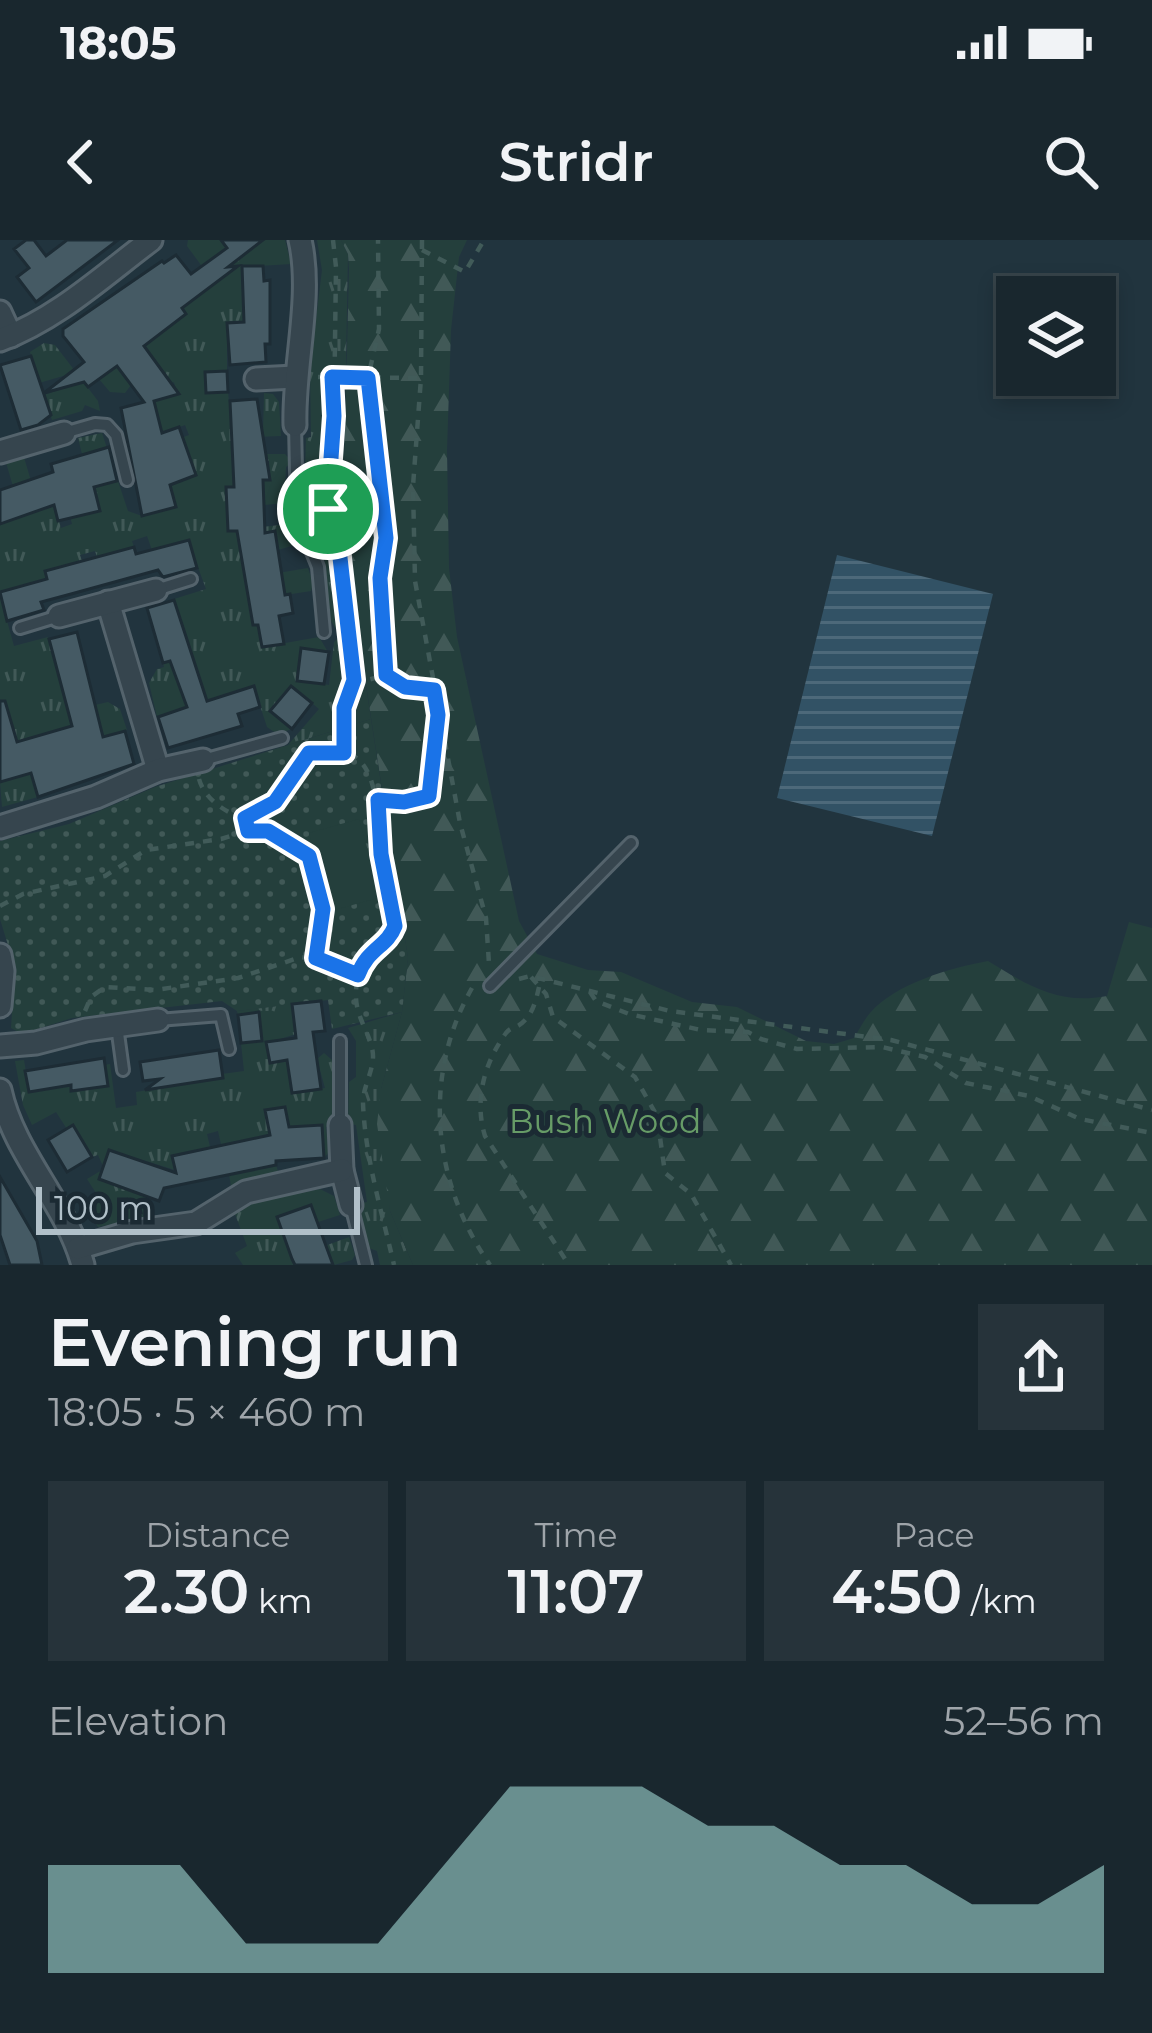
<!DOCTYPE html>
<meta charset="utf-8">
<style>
:root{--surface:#19272e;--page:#26333a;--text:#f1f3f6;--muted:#9fa5aa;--line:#37444a;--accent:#8bbbb9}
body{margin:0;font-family:Montserrat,sans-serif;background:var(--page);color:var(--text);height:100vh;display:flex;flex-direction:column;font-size:45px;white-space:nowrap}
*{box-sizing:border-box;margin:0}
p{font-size:39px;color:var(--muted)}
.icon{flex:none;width:66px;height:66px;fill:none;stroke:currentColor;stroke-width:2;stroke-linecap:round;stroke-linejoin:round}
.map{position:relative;height:1025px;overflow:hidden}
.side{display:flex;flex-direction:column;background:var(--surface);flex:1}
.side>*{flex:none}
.tools{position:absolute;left:996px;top:36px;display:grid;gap:24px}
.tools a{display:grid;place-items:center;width:120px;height:120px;border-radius:0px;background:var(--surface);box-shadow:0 6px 18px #0003,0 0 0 3px var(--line);font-size:60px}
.scale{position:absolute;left:36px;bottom:30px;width:324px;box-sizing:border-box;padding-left:12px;border:6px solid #b1c0c9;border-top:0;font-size:33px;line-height:42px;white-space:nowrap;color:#b1c0c9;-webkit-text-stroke:9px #1b2a33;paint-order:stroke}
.pin{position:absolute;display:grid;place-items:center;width:102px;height:102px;color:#fff;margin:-51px;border:6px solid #fff;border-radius:50%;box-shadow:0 3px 12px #0007}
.round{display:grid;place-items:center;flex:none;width:126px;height:126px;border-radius:0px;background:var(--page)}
.overview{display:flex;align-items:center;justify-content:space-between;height:204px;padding:0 48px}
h1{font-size:66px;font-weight:600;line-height:90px}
.figures{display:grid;grid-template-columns:repeat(3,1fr);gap:18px;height:204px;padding:12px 48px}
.figures div{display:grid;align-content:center;border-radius:0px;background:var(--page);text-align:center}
.figures b{font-size:60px;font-weight:600}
.figures small{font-size:33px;font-weight:400}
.figures p{font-size:33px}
.chart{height:336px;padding:24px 48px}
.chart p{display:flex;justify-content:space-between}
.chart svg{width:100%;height:216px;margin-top:12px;fill:var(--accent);opacity:.7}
.status{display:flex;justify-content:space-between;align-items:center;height:84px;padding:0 60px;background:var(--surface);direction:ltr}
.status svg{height:33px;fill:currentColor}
header{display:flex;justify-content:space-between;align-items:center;height:156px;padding:0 48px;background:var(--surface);font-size:54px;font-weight:600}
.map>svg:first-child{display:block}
.grass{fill:url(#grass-tufts)}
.forest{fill:url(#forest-firs)}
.park{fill:url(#park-dots)}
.garden{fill:#243f3c}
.water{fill:url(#water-rules)}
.building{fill:#455a64;stroke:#1d2c35;stroke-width:3}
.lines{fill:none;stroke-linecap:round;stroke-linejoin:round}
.service-casing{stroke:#54636c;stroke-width:16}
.minor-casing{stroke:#54636c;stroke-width:27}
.path{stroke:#415b59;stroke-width:4.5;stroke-dasharray:9 9;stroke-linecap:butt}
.service{stroke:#36454e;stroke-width:10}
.minor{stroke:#36454e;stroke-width:21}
.route-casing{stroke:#fff;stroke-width:24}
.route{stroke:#1a73e8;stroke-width:15}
.labels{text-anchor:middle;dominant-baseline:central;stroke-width:10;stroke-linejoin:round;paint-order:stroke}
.park-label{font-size:33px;fill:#679c67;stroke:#1b2a33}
</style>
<div class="status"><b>18:05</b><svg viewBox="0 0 49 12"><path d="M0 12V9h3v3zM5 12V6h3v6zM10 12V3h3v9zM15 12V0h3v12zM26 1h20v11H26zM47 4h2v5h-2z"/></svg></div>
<header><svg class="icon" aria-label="back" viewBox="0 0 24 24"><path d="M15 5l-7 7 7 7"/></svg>Stridr<svg class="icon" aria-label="search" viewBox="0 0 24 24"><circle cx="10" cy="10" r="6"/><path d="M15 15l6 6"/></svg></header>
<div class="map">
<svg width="1152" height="1025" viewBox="0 0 1152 1025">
<defs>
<pattern id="grass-tufts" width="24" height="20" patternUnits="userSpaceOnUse" patternTransform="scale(3)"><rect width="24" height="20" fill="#243f3c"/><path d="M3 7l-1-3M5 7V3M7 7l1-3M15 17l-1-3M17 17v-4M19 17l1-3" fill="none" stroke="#415957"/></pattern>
<pattern id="forest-firs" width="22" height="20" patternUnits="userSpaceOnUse" patternTransform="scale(3)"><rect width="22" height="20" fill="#243f3c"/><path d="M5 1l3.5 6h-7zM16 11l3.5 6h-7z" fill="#415957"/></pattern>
<pattern id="park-dots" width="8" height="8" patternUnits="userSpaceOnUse" patternTransform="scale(3)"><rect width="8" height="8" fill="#243f3c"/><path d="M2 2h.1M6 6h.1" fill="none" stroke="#415957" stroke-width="1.8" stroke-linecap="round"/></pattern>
<pattern id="water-rules" width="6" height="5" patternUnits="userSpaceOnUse" patternTransform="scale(3)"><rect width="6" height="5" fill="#325265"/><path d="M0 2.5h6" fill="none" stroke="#4d697a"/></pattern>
</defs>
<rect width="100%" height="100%" fill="#21343e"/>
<g class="grass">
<polygon points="188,0 285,0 291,24 242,27 244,74 253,81 227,83 227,131 205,133 228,152 232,193 263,192 264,153 273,154 279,162 281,196 231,198 233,241 270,240 269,221 259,221 259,214 285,214 292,222 286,227 285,249 291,254 285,263 264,265 262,246 226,247 228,291 287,284 295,290 295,305 278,310 274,292 272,334 308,328 313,343 311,351 285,355 246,344 253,385 259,387 263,407 319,397 328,412 301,409 297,440 329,445 334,402 340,396 330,379 324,317 304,269 306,198 311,197 310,129 322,30 317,0 341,0 348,14 344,230 339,269 371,479 288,505 319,469 292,446 271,471 292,489 277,494 267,487 254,447 209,466 179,444 187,467 157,477 149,443 157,429 164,427 163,423 190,414 174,359 206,349 188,300 152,310 147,296 132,301 134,307 97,317 95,311 80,315 82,321 46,331 51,351 35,343 0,352 0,284 22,277 5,219 23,214 31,241 25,273 54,265 61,288 72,284 65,256 94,250 104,209 82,214 78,198 102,193 128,271 142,276 175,267 161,206 189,195 185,185 165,192 161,189 154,161 177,153 174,142 154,149 123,133 131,145 125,153 110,152 82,119 115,128 186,74 171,55 191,34 206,50 215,44 187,6"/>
<polygon points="44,103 55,105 98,161 100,171 85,165 82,171 52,180 44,155 67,147 63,136 39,143 30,112"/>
<polygon points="0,356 14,406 48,397 69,471 108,462 120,469 127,490 104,496 96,472 93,504 62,489 43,494 29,524 38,557 2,567 0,542 26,533 0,479"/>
<polygon points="292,764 296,794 267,803 269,822 287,820 293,853 325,848 317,819 324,813 332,820 332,886 326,887 329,912 324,918 322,885 289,888 285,867 265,870 270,896 249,902 256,929 276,925 278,931 231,946 229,934 244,902 223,905 223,913 218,891 207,894 210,907 172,916 175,930 110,910 103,926 98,915 92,917 74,886 67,889 56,872 32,885 23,865 15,821 24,820 29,851 71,845 71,850 107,846 105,825 110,824 116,868 137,865 136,852 222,838 222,834 244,831 241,803 262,800 259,772 238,775 237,771"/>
<polygon points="402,772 381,849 390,971 413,1025 380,1025 377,1011 369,1008 358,964 367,962 356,885 348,884 349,842 356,837 356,801 348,788"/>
<polygon points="102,930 99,940 146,956 151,976 98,987 84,964 98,956 87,939"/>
<polygon points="320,949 334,956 340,975 318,982 311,965 277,977 292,1018 349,997 355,1015 352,1020 334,1025 327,1009 294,1021 295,1025 243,1025 235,1013 247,1006 235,974 255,962"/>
</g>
<path class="forest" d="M341 0H467L459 17 451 90 447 210 449 328 457 397 519 681 537 714 588 730 621 732 692 762 737 767 806 801 834 804 854 798C859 790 864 780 870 773 896 743 951 728 988 721 1029 746 1058 765 1107 756L1129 682 1152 688V1025H413L390 971 377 884 381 849 402 772 408 718 339 269 344 230 349 29 348 14Z"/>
<polygon class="park" points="371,479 408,718 402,772 332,789 328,760 237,771 222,761 72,778 22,794 11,788 15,728 0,679 0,601 69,584 155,547"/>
<polygon class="garden" points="359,579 381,657 331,671 309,593"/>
<polygon class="water" points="837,315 993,354 932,596 777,558"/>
<g class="building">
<polygon points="26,0 34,0 46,16 67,0 118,0 36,62 17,37 29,28 14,9"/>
<polygon points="221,0 263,0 228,27 238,26 182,68 186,74 144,106 179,154 154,161 162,193 179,187 196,235 170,245 176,267 142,276 121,168 144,162 117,126 88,147 84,142 44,153 84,122 63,96 63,89 162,21 164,23 176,15 191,34 227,8"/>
<polygon points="242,26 263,26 264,41 270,40 270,104 265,104 266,122 230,125 227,83 244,82"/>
<polygon points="31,116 51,175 38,185 21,190 0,125"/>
<polygon points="227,131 228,152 206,153 205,132"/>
<polygon points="257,159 270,240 263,240 265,293 275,291 285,355 290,354 293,373 279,376 284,404 262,407 258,385 253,385 237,291 228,291 226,247 234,247 230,161"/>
<polygon points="109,207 117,241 94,247 100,271 58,281 54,265 0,284 0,250 53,232 51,224"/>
<polygon points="189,300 197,328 163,337 158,330 71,354 41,362 44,370 7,381 0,352 47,339 45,331 134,307 136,314"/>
<polygon points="174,360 207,461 254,446 260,467 238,474 242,486 168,508 158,477 187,467 170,421 163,423 147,368"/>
<polygon points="77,392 103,497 125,491 134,524 38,557 31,533 0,542 0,461 5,461 17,502 72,486 49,399"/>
<polygon points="301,408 329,412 324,444 297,441"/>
<polygon points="291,446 312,463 292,489 270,471"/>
<polygon points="321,761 325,791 313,792 321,849 292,853 287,820 270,823 266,802 296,798 292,764"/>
<polygon points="259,772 262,801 241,803 238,775"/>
<polygon points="219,810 223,838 145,850 160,839 143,841 140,822"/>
<polygon points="104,818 108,846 71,851 71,845 29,852 25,831"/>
<polygon points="285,867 289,887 322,885 324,918 276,921 276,925 164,948 159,961 99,939 109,910 176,933 172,916 270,895 265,870"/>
<polygon points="73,885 92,917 67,932 48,900"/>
<polygon points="0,937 37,1001 42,1025 10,1025 0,995"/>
<polygon points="311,965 333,1025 295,1025 292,1019 277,977"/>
</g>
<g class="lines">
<defs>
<g id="service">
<polyline points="295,185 297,275 318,327 324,392"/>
<polyline points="64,193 95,184 107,185 116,195 127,240"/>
<polyline points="156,350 191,339"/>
<polyline points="20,388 59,376"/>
<polyline points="203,520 282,498"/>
<polyline points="490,746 631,603"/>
<polyline points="158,780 221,775 229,809"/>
<polyline points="117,786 123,830"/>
<polyline points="340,801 340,885"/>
<polyline points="351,965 366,1025"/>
</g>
<g id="minor">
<polyline points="0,72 11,96"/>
<path d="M0 100C57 79 103 36 151 0"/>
<polyline points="256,139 295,137"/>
<path d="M295 185C293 126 313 56 300 0"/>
<polyline points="0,212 64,193"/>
<polyline points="108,362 158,530"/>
<polyline points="59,376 156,350"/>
<polyline points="0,587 96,557 158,530 203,520"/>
<polyline points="0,715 3,731 0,766"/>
<polyline points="0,806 36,803 86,790 158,780"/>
<path d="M0 850C14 915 66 962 83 1025"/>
<polyline points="340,885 342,930 351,965"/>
<polyline points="78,1008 132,992 196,983 246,952 342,930"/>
</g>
</defs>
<use href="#service" class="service-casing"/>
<use href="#minor" class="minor-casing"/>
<g class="path">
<polyline points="333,0 336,27 334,176 328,260 339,309 354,440 344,468 344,513"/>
<polyline points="422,0 421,138 413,246 415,341 460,583 486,678 489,724"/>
<polyline points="422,10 465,32 484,0"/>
<polyline points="318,137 421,138"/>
<polyline points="386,435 405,447 431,449"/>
<polyline points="353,444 386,435 380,338 385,298 368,138 379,89 378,0"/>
<path d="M199 539C204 558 226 574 245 578 257 574 268 570 276 560 288 547 296 514 316 511 387 499 373 576 382 617 386 638 400 668 394 689 387 713 355 707 356 757 356 779 374 799 373 818 372 834 363 847 363 863 365 918 382 972 394 1025"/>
<polyline points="378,560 404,562 429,556 437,483"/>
<polyline points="0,666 23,654 105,636 146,610 221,599 247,591 268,591 309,616 323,669 316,718"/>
<polyline points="531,737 546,754 553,777 635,837 657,876 665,933 691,954 731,1025"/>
<polyline points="519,739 530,736 670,771 891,800 1152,870"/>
<path d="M539 747C536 760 533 774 522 783 515 789 512 786 506 793 484 823 474 861 485 896L569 1025"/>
<path d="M472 748C422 836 432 942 490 1025"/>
<polyline points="590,752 596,761 629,774 701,790 748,792 761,799 797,809 882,807 925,817 966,843 1029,856 1080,879 1152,893"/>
<polyline points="85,771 91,757 105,747 155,750 238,738 301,717 332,722 358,735"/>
</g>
<use href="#service" class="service"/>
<use href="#minor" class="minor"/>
</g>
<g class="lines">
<defs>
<path id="route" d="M332 137 368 138 386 298 380 338 386 435 405 447 434 450 438 475 429 556 404 562 378 560 381 614 395 686C387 707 368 708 358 735L316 718 323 669 309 616 268 591H248L245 578 275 562 309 513H344V468L354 440 339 309 328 260 334 176Z"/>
</defs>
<use href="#route" class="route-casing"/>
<use href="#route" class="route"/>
</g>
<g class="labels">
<g class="park-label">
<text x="605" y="881">Bush Wood</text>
</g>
</g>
</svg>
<div class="tools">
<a><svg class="icon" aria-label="layers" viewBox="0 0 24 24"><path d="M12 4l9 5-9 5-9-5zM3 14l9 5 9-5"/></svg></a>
</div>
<div class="scale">100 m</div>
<div class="pin" style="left:328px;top:269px;background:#1e9e55"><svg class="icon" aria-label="arrive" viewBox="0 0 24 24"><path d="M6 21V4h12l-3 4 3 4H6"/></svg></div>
</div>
<section class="side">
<div class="overview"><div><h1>Evening run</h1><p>18:05 · 5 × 460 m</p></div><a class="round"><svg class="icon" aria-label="share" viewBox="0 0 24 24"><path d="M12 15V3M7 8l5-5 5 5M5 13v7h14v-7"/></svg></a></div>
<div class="figures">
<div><p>Distance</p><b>2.30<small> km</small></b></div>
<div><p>Time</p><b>11:07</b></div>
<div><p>Pace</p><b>4:50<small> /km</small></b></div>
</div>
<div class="chart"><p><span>Elevation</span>52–56 m</p>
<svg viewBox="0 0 160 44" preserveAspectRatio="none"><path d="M0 44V22L10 22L20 22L30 38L40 38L50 38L60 22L70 6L80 6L90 6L100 14L110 14L120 22L130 22L140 30L150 30L160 22V44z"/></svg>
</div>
</section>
